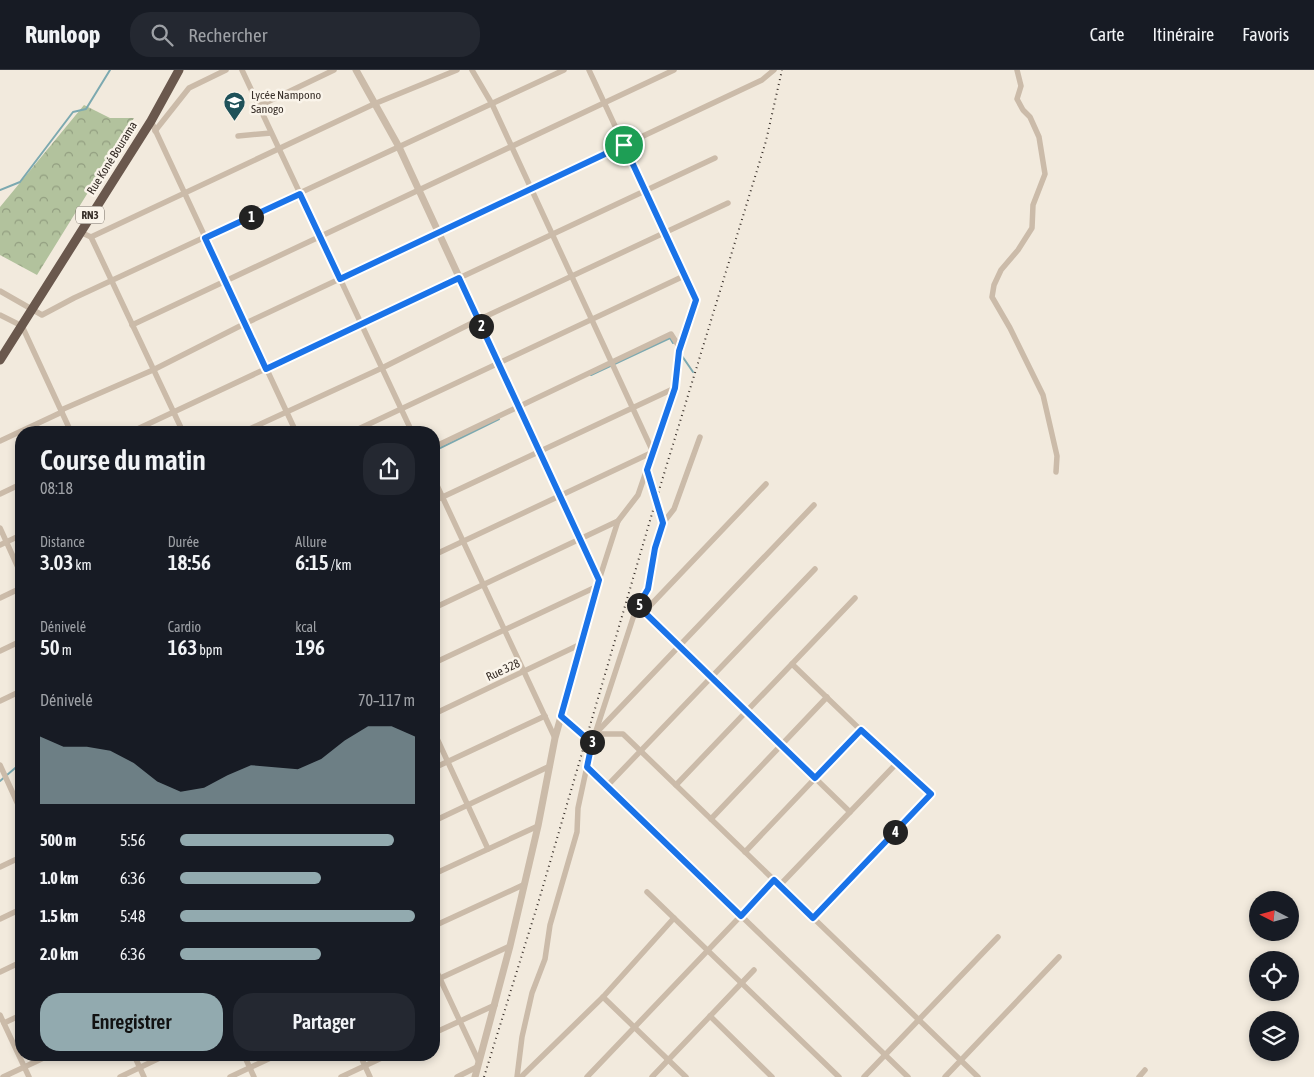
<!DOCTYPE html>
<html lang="fr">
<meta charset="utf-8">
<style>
:root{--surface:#171b24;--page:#242831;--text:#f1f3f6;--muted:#9ea1a6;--line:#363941;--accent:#92aaaf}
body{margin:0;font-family:"Asap Condensed",sans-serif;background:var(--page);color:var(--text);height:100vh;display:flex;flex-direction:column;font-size:19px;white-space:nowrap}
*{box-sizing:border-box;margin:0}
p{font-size:16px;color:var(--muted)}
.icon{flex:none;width:28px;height:28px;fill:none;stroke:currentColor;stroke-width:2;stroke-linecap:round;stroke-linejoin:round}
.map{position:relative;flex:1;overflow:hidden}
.details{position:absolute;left:15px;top:356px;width:425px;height:635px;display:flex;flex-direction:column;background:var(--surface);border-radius:20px;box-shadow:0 2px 8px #0003}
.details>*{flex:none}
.needle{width:32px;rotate:276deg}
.controls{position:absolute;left:1249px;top:821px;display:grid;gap:10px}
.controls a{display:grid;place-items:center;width:50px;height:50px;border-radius:50%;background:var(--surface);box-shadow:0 2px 8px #0003;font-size:25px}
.pin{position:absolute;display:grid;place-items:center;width:42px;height:42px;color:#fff;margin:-21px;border:2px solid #fff;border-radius:50%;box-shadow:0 1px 5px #0007}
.km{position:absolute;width:25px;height:25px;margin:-12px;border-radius:50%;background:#222;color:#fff;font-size:14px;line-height:25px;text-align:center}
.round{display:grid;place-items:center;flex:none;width:52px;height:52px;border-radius:20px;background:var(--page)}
.headline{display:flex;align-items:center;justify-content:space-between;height:85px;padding:0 25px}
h1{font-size:28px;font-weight:600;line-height:38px}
.stats{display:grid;grid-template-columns:repeat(3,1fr);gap:8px;height:85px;padding:5px 25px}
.stats div{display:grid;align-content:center}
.stats b{font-size:21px;font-weight:600}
.stats small{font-size:14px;font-weight:400}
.stats p{font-size:14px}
.chart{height:140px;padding:10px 25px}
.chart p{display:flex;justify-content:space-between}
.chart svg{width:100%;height:90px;margin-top:5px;fill:var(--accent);opacity:.7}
.cta{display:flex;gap:10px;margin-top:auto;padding:10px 25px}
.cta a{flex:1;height:58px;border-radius:20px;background:var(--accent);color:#111;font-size:20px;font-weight:600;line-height:58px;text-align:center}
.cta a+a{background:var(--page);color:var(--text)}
ul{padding:0 25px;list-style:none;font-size:16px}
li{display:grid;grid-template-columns:80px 60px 1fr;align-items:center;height:38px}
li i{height:12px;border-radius:6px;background:var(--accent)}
header{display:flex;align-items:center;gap:30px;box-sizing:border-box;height:70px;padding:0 25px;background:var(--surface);border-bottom:1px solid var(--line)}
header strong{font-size:24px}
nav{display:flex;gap:28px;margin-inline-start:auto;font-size:18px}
.search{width:350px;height:45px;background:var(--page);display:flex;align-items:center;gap:12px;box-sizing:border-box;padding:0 18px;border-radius:20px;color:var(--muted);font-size:19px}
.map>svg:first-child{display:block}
.forest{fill:url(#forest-crowns)}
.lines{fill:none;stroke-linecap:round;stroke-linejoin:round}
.stream{stroke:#7ca9b0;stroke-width:2}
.minor{stroke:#cbbba9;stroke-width:5.5}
.tertiary{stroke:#cbbba9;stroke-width:7}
.trunk{stroke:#6a584d;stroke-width:9}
.rail{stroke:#382f29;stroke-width:2;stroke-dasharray:1 4;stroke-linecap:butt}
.route-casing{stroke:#fff;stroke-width:10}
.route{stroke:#1a73e8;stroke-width:6}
.labels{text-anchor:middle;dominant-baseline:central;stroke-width:5;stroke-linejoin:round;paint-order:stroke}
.shield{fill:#faf4ea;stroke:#726a63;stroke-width:1}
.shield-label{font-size:11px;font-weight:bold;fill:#382f29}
.poi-label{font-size:12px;fill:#382f29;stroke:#faf4ea;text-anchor:start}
.street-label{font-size:12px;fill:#382f29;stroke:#faf4ea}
</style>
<header>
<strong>Runloop</strong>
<div class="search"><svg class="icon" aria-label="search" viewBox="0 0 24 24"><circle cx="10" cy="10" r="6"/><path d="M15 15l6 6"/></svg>Rechercher</div>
<nav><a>Carte</a><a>Itinéraire</a><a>Favoris</a></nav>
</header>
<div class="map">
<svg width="1314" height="1007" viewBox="0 0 1314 1007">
<defs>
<pattern id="forest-crowns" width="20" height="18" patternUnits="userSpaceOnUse" patternTransform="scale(1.25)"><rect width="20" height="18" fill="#b2c29d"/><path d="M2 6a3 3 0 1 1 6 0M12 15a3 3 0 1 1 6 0" fill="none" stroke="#929e80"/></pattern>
</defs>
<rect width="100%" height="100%" fill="#f2eadd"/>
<polygon class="forest" points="84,35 110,48 134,48 37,205 0,185 0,137"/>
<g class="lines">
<g class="stream">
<polyline points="0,120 20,112 73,42 86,39 110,0"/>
<polyline points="680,283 693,302"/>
<polyline points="591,305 670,268 673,273"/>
<polyline points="434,381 499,349"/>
<polyline points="0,711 21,693"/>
</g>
<g class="minor">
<polyline points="242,0 412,362"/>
<polyline points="589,0 696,230 679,281 675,318 638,425 618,451 599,510"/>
<polyline points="1017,0 1021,16 1017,29 1023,40 1030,47 1039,67 1045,104 1033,135 1032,158 1018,180 1001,200 994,215 992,227 1010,258 1043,325 1057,386 1056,402"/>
<polyline points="259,36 334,0"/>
<polyline points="151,51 296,362"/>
<polyline points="155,61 189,18 226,0"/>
<polyline points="238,66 271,63"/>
<polyline points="80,162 91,167 183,362"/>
<polyline points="91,167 374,34 457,0"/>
<polyline points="0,221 42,245 74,228 564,0"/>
<polyline points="0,245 22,256 71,362"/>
<polyline points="132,255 674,0"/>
<polyline points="61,340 153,300 244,254 762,10 774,0"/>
<polyline points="131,362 715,88"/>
<polyline points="243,362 382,298 478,250 728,133"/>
<polyline points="352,362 684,206"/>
<polyline points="0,371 62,342"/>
<polyline points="434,377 671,264 680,278"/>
<polyline points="647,400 663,453"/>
<polyline points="434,409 555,668"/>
<polyline points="0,424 21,414"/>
<polyline points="434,431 675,318"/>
<polyline points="0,458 21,504"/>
<polyline points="0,475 21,465"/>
<polyline points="434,485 653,382 492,34 472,0"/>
<polyline points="0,528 21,518"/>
<polyline points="638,536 850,742"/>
<polyline points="434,538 618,451"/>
<polyline points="644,542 766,414"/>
<polyline points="0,581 21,571"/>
<polyline points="434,593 598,516"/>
<polyline points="792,594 896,694 931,724 813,848"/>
<polyline points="0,631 21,621"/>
<polyline points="434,644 581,574"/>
<polyline points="561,647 592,673"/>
<polyline points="434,662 488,779"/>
<polyline points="597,662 814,435"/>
<polyline points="596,664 623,664 978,1007"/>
<polyline points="0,695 21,741"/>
<polyline points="587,697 908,1007"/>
<polyline points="434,698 545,646"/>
<polyline points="676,715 855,528"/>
<polyline points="607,716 815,499"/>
<polyline points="711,749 827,627"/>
<polyline points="434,751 550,696"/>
<polyline points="745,782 861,660"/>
<polyline points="0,797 21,787"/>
<polyline points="434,804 538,756"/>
<polyline points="780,815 896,694"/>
<polyline points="647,822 839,1007"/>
<polyline points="0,849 21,839"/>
<polyline points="434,856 523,815"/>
<polyline points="434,896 479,992"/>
<polyline points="0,902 21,892"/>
<polyline points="434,911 510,876"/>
<polyline points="603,927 686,1007"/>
<polyline points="0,945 29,1007"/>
<polyline points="710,946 772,1007"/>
<polyline points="4,953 21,945"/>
<polyline points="434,963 495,935"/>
<polyline points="134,985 144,1007"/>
<polyline points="244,985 254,1007"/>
<polyline points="360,985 370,1007"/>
<polyline points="3,1007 50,985"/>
<polyline points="120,1007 166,985"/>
<polyline points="230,1007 277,985"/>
<polyline points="341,1007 388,985"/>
<polyline points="457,1007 477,997"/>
<polyline points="517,1007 522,967 532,923 545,889 550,855 577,762 578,738 592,673 635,542 648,519 655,478 663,453 674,439 700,367"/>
<polyline points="521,1007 603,927 674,848"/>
<polyline points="587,1007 775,810"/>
<polyline points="652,1007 754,900"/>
<polyline points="864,1007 998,867"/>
<polyline points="945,1007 1059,887"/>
<polyline points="1139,1007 1145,1000"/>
</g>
<polyline class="tertiary" points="356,0 399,77 599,510 555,668 538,756 510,876 475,1007"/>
<polyline class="trunk" points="0,290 151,51 179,0"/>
<polyline class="rail" points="484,1007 539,830 656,430 766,71 782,0"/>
</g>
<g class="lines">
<defs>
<polygon id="route" points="624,75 696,230 679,281 675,318 647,400 663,453 655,478 648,519 638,536 815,708 861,660 931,724 813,848 774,810 741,846 587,697 592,673 561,646 599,510 459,208 266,299 205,168 300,124 340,209"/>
</defs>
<use href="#route" class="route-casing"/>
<use href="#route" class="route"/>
</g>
<defs>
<symbol id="school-pin" viewBox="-11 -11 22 30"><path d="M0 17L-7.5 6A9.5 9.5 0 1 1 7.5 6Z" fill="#1e5159" stroke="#faf4ea"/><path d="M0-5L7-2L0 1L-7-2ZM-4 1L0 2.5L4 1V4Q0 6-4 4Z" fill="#fff"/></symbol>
</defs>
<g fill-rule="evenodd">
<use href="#school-pin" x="222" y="20" width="25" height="34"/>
</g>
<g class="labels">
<rect class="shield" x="76" y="136.5" width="28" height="17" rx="4"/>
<g class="shield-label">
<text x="90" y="145">RN3</text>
</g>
<g class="poi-label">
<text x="251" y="25">Lycée Nampono<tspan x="251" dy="14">Sanogo</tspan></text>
</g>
<g class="street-label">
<text transform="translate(112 88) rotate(-58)">Rue Koné Bourama</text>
<text transform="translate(503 600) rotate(-25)">Rue 328</text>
</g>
</g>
</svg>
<div class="controls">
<a><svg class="needle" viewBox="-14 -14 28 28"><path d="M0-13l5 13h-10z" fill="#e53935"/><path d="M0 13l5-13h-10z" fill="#9ea1a6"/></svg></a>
<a><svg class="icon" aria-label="locate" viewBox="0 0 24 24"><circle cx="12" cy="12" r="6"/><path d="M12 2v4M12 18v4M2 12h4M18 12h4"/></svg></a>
<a><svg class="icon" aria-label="layers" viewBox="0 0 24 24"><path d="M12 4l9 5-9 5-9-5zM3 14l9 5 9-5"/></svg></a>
</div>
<div class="pin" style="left:624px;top:75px;background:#1e9e55"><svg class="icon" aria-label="arrive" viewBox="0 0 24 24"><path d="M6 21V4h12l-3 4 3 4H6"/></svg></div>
<b class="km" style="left:251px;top:147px">1</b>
<b class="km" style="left:481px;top:256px">2</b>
<b class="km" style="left:592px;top:672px">3</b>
<b class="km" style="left:895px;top:762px">4</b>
<b class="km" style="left:639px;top:535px">5</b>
<section class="details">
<div class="headline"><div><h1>Course du matin</h1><p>08:18</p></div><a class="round"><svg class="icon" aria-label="share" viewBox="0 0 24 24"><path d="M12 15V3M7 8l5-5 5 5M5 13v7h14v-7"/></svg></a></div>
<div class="stats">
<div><p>Distance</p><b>3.03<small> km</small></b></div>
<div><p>Durée</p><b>18:56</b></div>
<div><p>Allure</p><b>6:15<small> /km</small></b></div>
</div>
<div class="stats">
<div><p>Dénivelé</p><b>50<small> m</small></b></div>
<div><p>Cardio</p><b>163<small> bpm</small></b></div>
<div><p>kcal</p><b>196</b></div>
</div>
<div class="chart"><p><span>Dénivelé</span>70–117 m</p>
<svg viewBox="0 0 160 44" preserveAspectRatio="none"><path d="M0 44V11L10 16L20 16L30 18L40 24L50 33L60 38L70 36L80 30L90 25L100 26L110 27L120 22L130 13L140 6L150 6L160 11V44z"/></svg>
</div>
<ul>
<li><b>500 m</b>5:56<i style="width:91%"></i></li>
<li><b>1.0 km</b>6:36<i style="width:60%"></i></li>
<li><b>1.5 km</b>5:48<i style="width:100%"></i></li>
<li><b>2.0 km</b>6:36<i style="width:60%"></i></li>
</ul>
<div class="cta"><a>Enregistrer</a><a>Partager</a></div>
</section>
</div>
